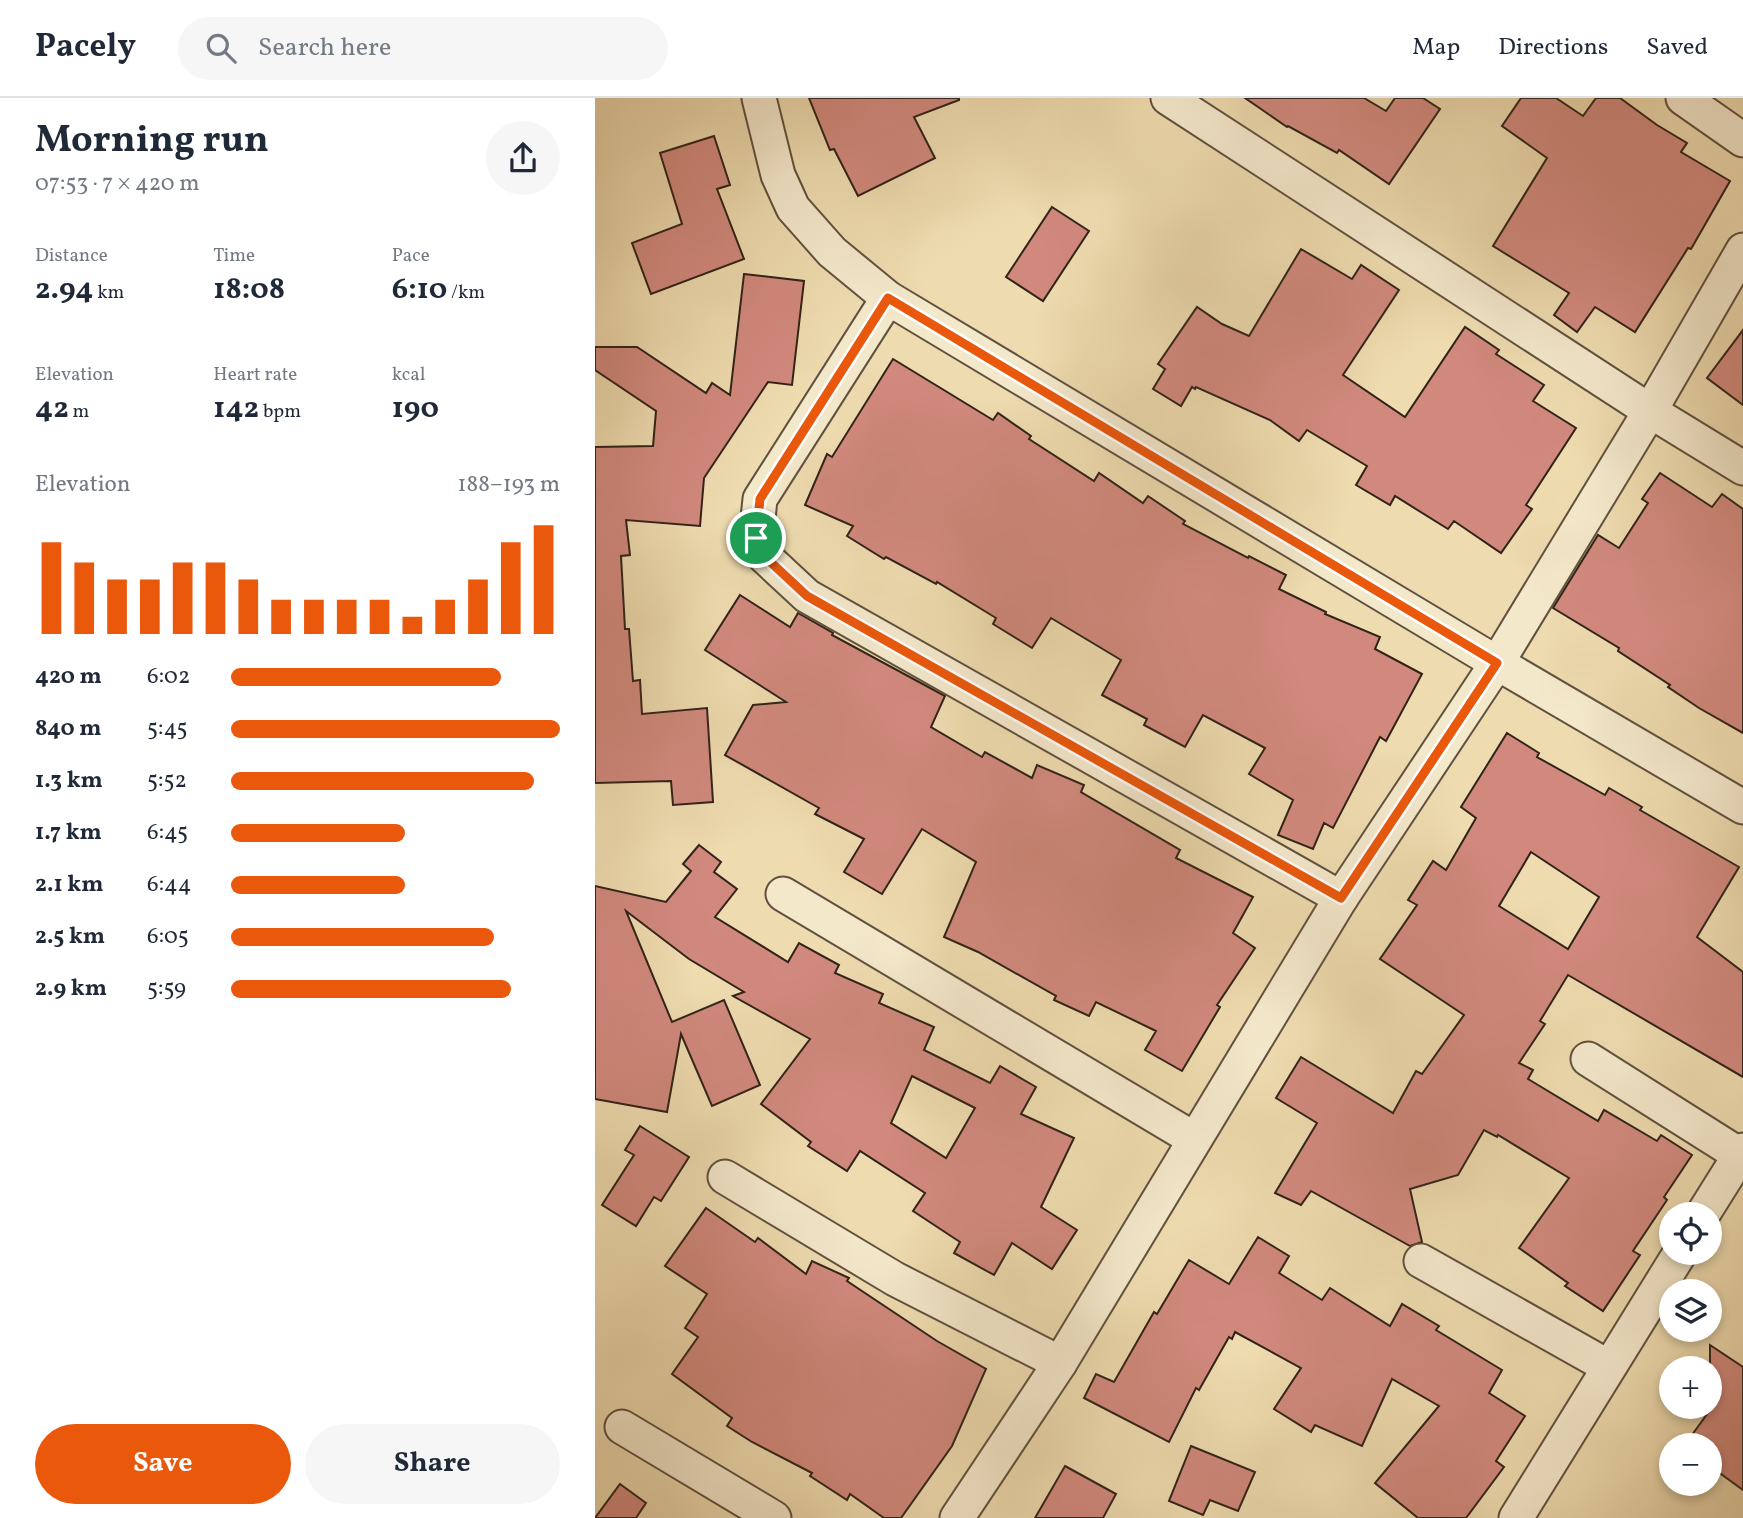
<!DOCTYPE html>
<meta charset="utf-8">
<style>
:root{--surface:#fff;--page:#f6f6f7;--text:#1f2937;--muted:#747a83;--line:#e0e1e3;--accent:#ea580c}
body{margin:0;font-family:Vollkorn,serif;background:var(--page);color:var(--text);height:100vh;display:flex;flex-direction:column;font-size:26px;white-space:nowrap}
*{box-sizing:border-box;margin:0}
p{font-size:23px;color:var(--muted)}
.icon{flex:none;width:38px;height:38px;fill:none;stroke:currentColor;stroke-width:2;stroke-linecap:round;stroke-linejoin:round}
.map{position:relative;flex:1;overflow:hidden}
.panel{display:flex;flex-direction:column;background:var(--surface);width:595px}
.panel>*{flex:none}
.fabs{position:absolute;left:1064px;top:1104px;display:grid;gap:14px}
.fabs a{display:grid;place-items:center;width:63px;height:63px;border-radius:50%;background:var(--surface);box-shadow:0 4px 10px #0003;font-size:35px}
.pin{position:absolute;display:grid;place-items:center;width:60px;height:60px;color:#fff;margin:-30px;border:4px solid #fff;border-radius:50%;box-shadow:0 2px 7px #0007}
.round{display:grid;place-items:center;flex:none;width:74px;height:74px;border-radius:37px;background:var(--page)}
.overview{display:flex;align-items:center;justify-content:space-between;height:119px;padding:0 35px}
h1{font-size:38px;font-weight:700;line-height:52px}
.figures{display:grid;grid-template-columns:repeat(3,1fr);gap:10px;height:119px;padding:7px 35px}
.figures div{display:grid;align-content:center}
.figures b{font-size:30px;font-weight:700}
.figures small{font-size:19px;font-weight:400}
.figures p{font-size:19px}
.chart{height:196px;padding:14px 35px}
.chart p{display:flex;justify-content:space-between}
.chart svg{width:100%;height:126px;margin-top:7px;stroke:var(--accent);stroke-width:6}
.action{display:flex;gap:14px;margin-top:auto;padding:14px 35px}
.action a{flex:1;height:80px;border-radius:42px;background:var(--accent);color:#fff;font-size:28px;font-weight:700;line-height:80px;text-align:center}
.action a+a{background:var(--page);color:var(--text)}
ul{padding:0 35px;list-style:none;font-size:23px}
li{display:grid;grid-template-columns:112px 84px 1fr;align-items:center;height:52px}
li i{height:18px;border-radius:9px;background:var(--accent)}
header{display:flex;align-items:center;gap:42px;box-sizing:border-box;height:98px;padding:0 35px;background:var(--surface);border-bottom:2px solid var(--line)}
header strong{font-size:33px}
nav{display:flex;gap:38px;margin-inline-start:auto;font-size:24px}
.search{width:490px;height:63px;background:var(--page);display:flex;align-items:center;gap:18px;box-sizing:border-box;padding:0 24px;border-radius:38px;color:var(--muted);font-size:26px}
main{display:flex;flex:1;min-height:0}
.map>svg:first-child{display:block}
.building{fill:#d1897d;stroke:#312319;stroke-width:2;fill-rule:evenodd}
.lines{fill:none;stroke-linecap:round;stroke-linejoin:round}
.minor-casing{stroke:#60513e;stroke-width:37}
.minor{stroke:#f4e8cb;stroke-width:33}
.route-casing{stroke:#fff;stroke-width:14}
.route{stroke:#ea580c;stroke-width:9}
</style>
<header>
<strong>Pacely</strong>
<div class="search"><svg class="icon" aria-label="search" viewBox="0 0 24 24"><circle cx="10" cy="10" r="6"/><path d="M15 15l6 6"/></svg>Search here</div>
<nav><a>Map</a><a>Directions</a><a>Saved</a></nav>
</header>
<main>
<section class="panel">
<div class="overview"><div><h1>Morning run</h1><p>07:53 · 7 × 420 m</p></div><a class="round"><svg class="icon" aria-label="share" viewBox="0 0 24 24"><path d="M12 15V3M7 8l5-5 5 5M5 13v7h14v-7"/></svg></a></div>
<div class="figures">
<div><p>Distance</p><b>2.94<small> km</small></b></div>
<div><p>Time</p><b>18:08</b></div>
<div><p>Pace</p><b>6:10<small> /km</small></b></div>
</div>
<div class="figures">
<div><p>Elevation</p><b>42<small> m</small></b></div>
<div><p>Heart rate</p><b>142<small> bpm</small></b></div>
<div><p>kcal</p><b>190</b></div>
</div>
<div class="chart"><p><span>Elevation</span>188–193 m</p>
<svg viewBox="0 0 160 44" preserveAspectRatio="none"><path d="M5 44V12M15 44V19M25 44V25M35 44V25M45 44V19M55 44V19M65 44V25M75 44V32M85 44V32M95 44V32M105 44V32M115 44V38M125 44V32M135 44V25M145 44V12M155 44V6"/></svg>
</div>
<ul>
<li><b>420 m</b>6:02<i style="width:82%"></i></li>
<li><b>840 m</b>5:45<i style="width:100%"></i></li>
<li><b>1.3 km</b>5:52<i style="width:92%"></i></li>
<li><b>1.7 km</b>6:45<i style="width:53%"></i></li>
<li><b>2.1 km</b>6:44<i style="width:53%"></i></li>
<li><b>2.5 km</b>6:05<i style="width:80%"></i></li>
<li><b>2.9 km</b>5:59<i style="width:85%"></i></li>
</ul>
<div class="action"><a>Save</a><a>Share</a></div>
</section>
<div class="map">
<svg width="1148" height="1420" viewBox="0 0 1148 1420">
<rect width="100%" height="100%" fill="#eedbaf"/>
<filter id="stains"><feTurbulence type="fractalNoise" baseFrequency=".00286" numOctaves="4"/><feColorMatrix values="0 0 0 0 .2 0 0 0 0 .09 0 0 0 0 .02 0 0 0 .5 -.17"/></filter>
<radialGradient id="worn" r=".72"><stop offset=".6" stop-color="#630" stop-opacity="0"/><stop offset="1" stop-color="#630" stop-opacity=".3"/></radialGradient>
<g class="building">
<polygon points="214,0 364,0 364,2 319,19 340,60 263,98 239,51 235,52"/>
<polygon points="650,0 769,0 791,13 800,0 828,0 845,11 794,86 744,52 742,55 693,28 692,29"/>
<polygon points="926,0 961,0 988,18 1001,0 1025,0 1062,27 1092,45 1086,54 1135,83 1096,151 1093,150 1040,234 1000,209 982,234 959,217 974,195 898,148 952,60 907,28"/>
<polygon points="119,38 135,87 122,91 149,161 56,196 37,145 87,126 65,55"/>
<polygon points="457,109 494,133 448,203 411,179"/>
<polygon points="706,151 757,181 766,167 804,192 748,277 810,319 870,229 904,252 901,256 949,287 938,303 981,330 931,407 937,411 906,455 859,423 853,431 800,398 795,407 761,387 772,368 712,332 704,343 675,322 601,289 600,291 597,289 586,308 558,291 570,271 563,266 602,209 627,226 654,238"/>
<polygon points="149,176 209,183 197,287 173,284 109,380 105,428 31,422 35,457 26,458 30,531 34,531 38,583 45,582 47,616 112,610 118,704 78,707 76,683 0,685 0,349 58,348 61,313 0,272 0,249 42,249 111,295 117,285 135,297"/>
<polygon points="1148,232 1148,307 1112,280"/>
<polygon points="298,261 398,322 403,315 436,338 434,341 499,383 504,375 548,405 553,398 590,423 588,426 653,460 654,458 691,477 684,491 731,514 730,516 785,539 780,551 827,576 791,643 785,639 738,730 729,725 718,751 683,737 698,702 654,676 670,650 608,617 590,649 549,627 552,621 507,597 526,562 456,520 437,550 398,526 401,520 342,484 341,486 291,459 289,461 252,438 258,428 210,407 232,356 237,359"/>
<polygon points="1065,375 1117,409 1127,396 1148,411 1148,635 1104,610 1073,589 1075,587 1023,553 1024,550 958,510 1003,437 1024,450 1053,405 1047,401"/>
<polygon points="145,497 195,529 203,515 238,535 237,537 350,598 336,629 387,659 390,654 437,680 442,667 489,687 486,694 585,752 581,760 658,799 638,835 660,850 622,907 625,909 587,973 550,952 561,933 501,904 494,918 459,902 461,898 383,854 349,839 381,764 327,731 287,796 249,774 269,741 220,716 224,710 130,657 158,607 191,604 110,552"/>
<path d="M912 635 944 655 942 659 1010 697 1014 690 1047 709 1045 712 1144 769 1102 839 1148 874V979L973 877 945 923 950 926 924 965 938 972 933 981 1003 1023 1009 1012 1062 1043 1066 1037 1097 1057 1069 1099 1072 1102 1038 1153 1045 1157 1008 1213 970 1188 973 1185 924 1150 974 1080 903 1037 902 1039 889 1032 863 1077 815 1091 827 1144 815 1148 716 1093 706 1107 680 1095 722 1025 681 1000 706 959 798 1015 821 973 827 976 869 917 785 861 822 807 813 802 838 763 851 772 881 720 866 709ZM936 754 1004 799 973 851 904 808Z"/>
<path d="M104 747 126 764 119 774 142 791 120 819 193 864 204 845 244 867 240 875 288 896 284 905 339 929 329 952 395 985 405 968 441 989 426 1016 479 1040 446 1109 482 1132 457 1171 417 1145 399 1177 359 1155 365 1144 318 1113 330 1095 265 1053 252 1073 213 1048 216 1044 166 1006 215 941 138 898 149 894 94 861 31 813 77 924 129 902 165 987 117 1008 86 936 72 1014 0 1001V788L71 804 96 773 88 766ZM317 978 380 1010 351 1060 296 1025Z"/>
<polygon points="45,1028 94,1059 66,1103 59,1099 41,1128 7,1107 39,1057 30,1052"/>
<polygon points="111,1110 160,1144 163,1140 211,1176 217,1163 254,1180 252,1183 342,1243 391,1271 357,1348 306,1420 289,1420 255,1396 252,1402 215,1378 217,1375 157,1344 132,1328 137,1320 77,1276 103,1239 90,1230 112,1196 70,1168"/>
<polygon points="663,1139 694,1158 684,1175 727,1202 735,1190 795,1228 807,1206 844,1228 841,1232 907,1272 894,1295 930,1318 901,1363 909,1369 871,1420 823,1420 780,1385 844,1308 797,1281 767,1348 720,1327 716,1334 679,1311 706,1270 640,1234 637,1241 634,1239 604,1292 601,1290 574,1344 489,1300 501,1276 519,1284 559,1214 562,1216 594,1162 634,1186"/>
<polygon points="1115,1247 1148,1269 1148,1392 1115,1368 1115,1348 1089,1348 1115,1312"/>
<polygon points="596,1348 660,1374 643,1413 615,1402 608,1417 574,1403"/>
<polygon points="470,1368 521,1396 508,1420 440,1420"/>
<polygon points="25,1386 51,1405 41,1420 0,1420"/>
</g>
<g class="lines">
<defs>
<g id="minor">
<polyline points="164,0 183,77 198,110 237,154 293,200 902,565 1148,709"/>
<polyline points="573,0 1055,313 1148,370"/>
<polyline points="1088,0 1148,42"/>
<polyline points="293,200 165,401 161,440 169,458 212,498 746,800 902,565 1055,313 1148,152"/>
<polyline points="188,796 599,1041"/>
<polyline points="993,961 1145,1057"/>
<polyline points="130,1079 300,1181 465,1265"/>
<polyline points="1108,1116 1148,1052"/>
<polyline points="826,1163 1014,1269"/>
<polyline points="27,1329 179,1420"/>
<polyline points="362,1420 465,1265 746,800"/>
<polyline points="921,1420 1085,1155"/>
</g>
</defs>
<use href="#minor" class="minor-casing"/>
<use href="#minor" class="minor"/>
</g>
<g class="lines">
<defs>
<polygon id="route" points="293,200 902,565 746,800 212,498 169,458 161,440 165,401"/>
</defs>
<use href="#route" class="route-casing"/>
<use href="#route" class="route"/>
</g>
<rect width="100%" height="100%" filter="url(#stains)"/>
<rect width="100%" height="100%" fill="url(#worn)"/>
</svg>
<div class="fabs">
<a><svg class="icon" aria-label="locate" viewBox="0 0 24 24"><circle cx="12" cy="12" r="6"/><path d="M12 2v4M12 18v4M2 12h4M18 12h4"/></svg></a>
<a><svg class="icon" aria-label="layers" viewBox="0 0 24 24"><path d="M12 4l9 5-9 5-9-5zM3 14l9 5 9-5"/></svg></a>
<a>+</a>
<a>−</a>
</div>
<div class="pin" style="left:161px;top:440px;background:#1e9e55"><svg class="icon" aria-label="arrive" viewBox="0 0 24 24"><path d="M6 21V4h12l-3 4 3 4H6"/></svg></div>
</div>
</main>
